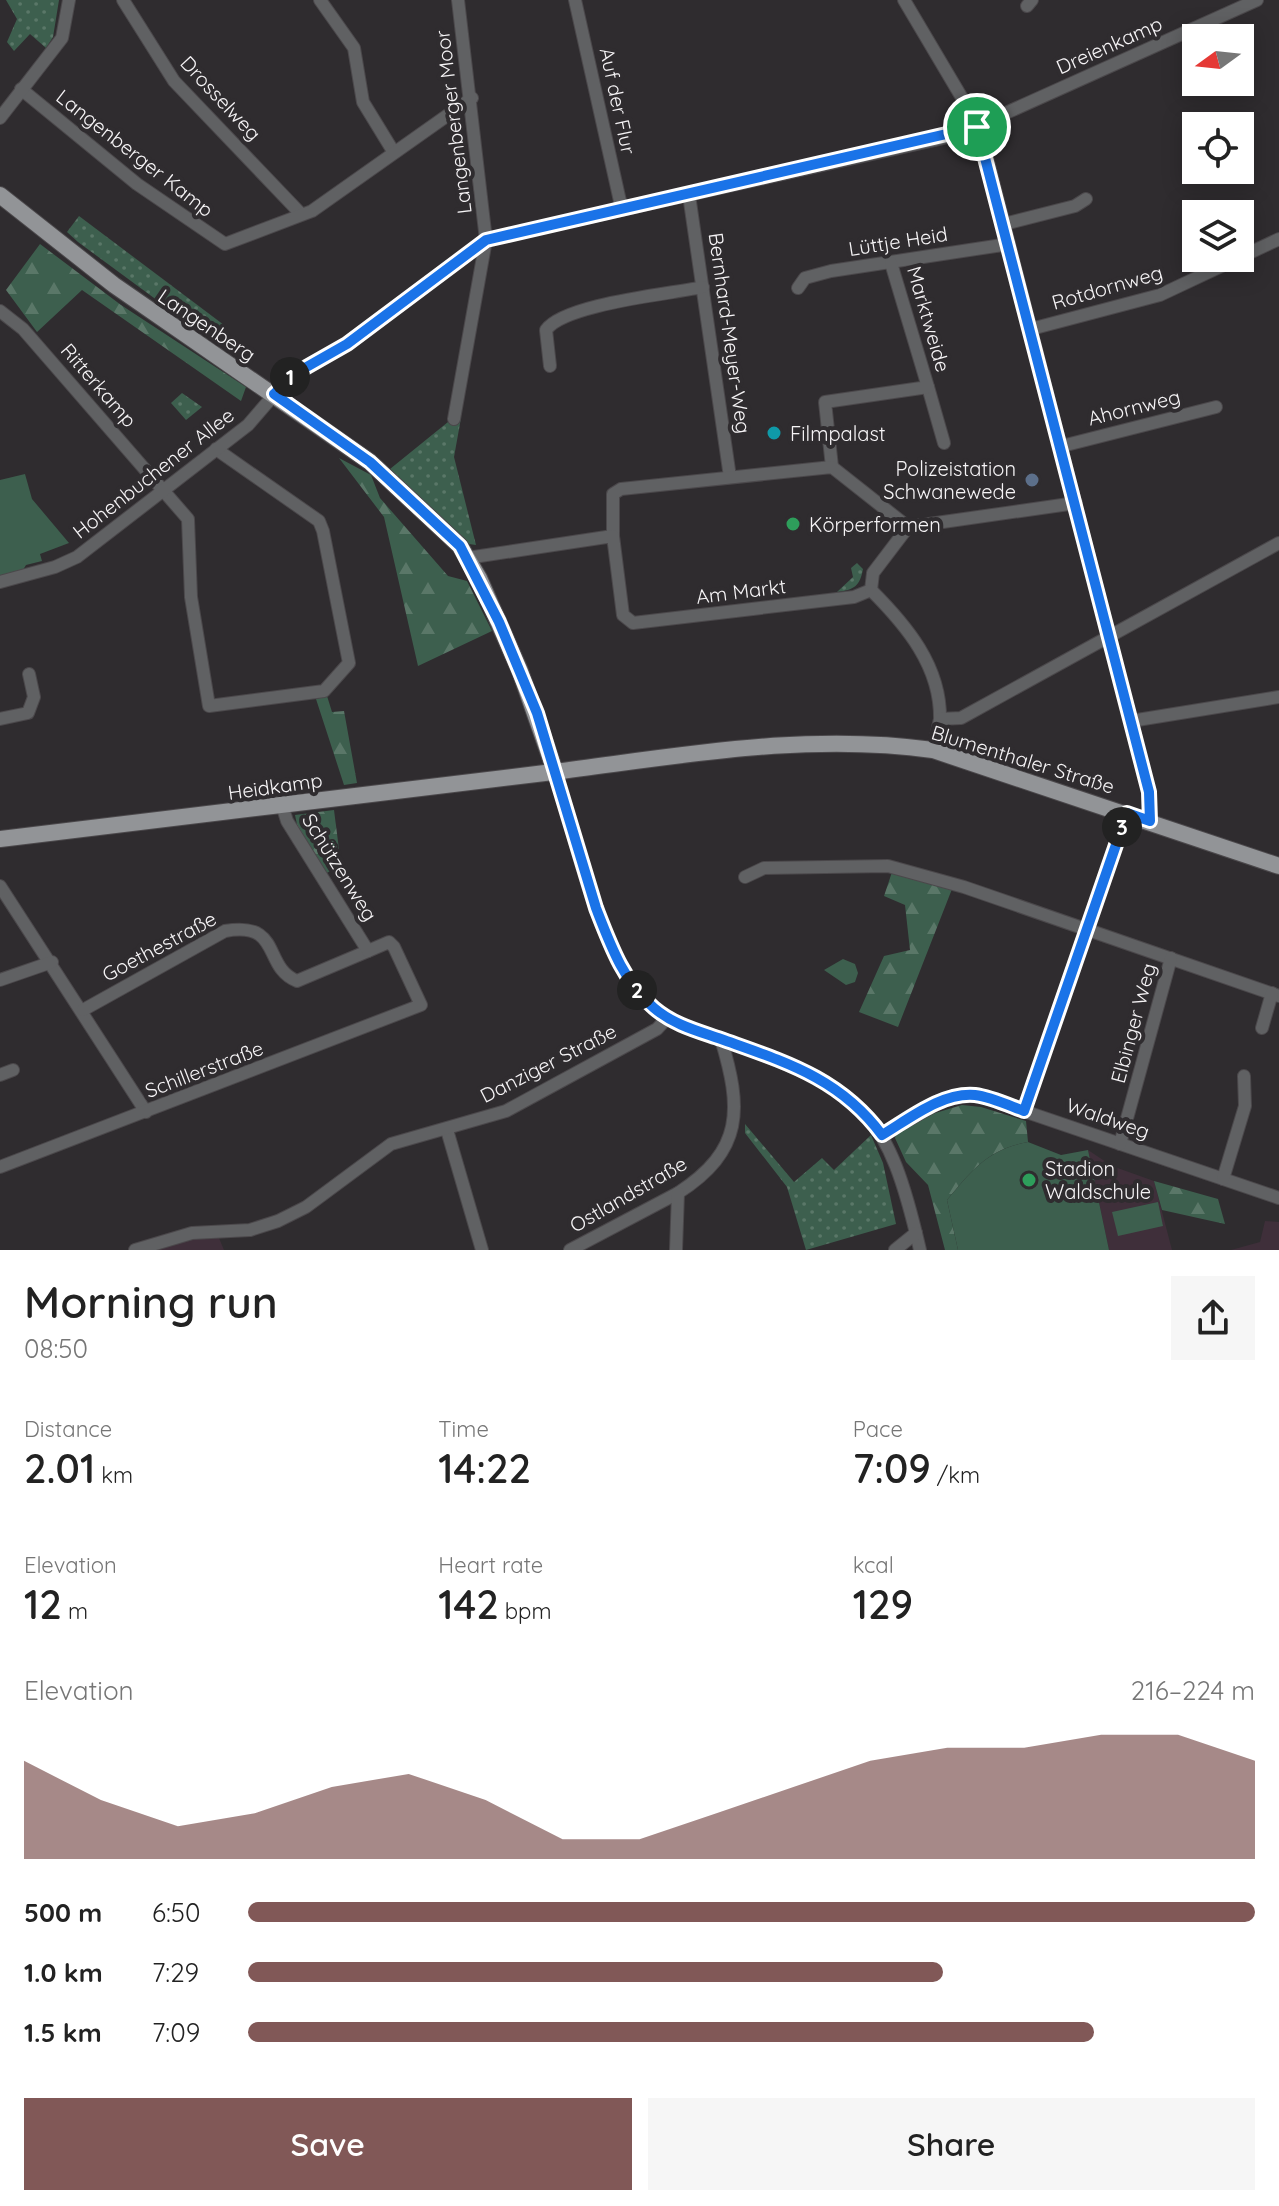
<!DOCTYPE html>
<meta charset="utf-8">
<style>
:root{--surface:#fff;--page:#f6f6f6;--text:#222;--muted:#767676;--accent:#815857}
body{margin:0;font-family:Quicksand,sans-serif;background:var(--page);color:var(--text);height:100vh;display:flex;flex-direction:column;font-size:30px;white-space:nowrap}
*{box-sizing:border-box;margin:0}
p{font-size:26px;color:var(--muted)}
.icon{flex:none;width:44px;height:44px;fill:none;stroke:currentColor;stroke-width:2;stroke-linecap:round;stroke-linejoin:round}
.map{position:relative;height:1250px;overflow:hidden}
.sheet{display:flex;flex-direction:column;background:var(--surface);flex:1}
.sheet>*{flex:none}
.needle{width:52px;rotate:255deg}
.buttons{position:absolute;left:1182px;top:24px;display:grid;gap:16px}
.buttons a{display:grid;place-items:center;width:72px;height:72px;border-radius:0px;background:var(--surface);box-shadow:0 4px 20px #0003;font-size:40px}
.pin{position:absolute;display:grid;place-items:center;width:68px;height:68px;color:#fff;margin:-34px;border:4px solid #fff;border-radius:50%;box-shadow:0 2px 8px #0007}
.km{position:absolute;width:40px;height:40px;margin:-20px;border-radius:50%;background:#222;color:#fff;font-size:22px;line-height:40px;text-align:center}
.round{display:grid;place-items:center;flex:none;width:84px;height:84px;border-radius:0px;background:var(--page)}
.overview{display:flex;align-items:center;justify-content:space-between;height:136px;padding:0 24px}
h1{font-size:44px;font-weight:600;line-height:60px}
.stats{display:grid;grid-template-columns:repeat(3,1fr);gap:12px;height:136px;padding:8px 24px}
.stats div{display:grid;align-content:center}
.stats b{font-size:40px;font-weight:600}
.stats small{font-size:22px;font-weight:400}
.stats p{font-size:22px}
.chart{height:224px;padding:16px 24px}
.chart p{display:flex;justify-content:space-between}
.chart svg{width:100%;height:144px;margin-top:8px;fill:var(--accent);opacity:.7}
.cta{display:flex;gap:16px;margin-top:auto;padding:16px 24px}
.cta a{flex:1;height:92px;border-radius:0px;background:var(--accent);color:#fff;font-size:32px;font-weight:600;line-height:92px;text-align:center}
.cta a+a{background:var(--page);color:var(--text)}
ul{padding:0 24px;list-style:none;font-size:26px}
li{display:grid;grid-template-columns:128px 96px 1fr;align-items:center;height:60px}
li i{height:20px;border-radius:10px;background:var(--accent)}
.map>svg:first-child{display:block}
.education{fill:#3f2f3a}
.grass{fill:url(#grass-dots)}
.forest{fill:url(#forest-firs)}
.park{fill:#3d5f4e}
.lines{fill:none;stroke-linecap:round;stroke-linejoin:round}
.minor-casing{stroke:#4b484b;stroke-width:14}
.major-casing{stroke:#4b484b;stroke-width:18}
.minor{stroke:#606163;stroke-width:12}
.major{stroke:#929497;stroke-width:16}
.route-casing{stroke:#fff;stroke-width:16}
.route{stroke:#1a73e8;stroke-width:10}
.culture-dot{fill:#0f9aa8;stroke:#2f2c2f;stroke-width:3}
.service-dot{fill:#5c6f8a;stroke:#2f2c2f;stroke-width:3}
.leisure-dot{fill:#2e9e5b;stroke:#2f2c2f;stroke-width:3}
.labels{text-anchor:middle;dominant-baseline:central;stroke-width:8;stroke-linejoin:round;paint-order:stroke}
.street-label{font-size:20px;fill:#f6f4f6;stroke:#2f2c2f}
.poi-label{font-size:20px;fill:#f6f4f6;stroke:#2f2c2f;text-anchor:start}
</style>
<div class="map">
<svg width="1279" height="1250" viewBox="0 0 1279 1250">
<defs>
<pattern id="grass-dots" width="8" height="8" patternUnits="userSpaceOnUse" patternTransform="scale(2)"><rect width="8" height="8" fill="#3d5f4e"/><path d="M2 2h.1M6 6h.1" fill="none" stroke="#5a7768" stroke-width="1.8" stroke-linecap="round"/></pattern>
<pattern id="forest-firs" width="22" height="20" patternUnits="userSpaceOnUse" patternTransform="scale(2)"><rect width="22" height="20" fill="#3d5f4e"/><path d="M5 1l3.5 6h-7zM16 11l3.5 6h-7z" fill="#5a7768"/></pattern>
</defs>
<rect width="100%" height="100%" fill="#2f2c2f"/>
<g class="education">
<polygon points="1088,1150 1112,1166 1154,1181 1172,1250 1109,1250"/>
<polygon points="1265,1221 1279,1222 1279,1250 1231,1250 1260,1242"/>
<polygon points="219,1238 224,1250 150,1250 182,1239"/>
</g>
<g class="grass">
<polygon points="6,0 59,0 53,37 46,48 30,34 14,51 7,42 17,19"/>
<polygon points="79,216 224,325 207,337 78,242 67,232"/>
<polygon points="182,393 202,407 186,420 171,403"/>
<polygon points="461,418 454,457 476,545 462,543 452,528 390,469 448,422"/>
<path d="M857 563 863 569C860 586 854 590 837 592L853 577 851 568Z"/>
<polygon points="745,1124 794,1182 822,1158 834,1170 871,1135 883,1163 896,1224 806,1250 787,1187 745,1133"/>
</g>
<g class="forest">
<polygon points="40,244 121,305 246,387 241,401 82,290 37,332 6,290"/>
<polygon points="339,458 371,475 380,498 448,576 467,581 492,631 418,666 384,517"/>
<polygon points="327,696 332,712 344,711 357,783 344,785 316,699"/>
<polygon points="334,810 341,865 325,874 298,829 295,815"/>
<polygon points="892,872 952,889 898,1027 859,1012 884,956 910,950 905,905 884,896"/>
<path d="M962 1105 981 1107 1026 1121 1028 1142C988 1149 972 1170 947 1200L958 1250H945L928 1185 906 1162 895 1138 896 1133 932 1114Z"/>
<polygon points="1154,1181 1218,1199 1225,1224 1162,1210"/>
</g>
<g class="park">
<polygon points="25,474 32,499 69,543 40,554 42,561 26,565 23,570 0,576 0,480"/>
<polygon points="843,959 855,964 858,973 855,982 846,985 824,970"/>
<path d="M1028 1142 1061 1155 1088 1150 1109 1250H958L947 1200C972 1170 988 1149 1028 1142Z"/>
<polygon points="1158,1202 1163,1226 1118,1236 1112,1212"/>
</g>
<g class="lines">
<defs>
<g id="minor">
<polyline points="123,0 174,81 301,214"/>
<polyline points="320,0 354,48 363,102 393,151"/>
<polyline points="575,0 622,210"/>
<polyline points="904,0 968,108 986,154 1149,792 1150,821"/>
<polyline points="1027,6 1032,0"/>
<polyline points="21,89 137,184 225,244 312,211 472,98"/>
<polyline points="0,118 62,38 69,0"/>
<polyline points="689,195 730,477"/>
<polyline points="1004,224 1075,206 1086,199"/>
<polyline points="798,288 805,278 831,271 1009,244"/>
<polyline points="0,311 23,329 188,519 191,597 209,706 324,691 349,663 323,531 319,521 216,449"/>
<polyline points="1031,329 1160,295 1279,239"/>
<path d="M550 366 546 330C564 304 670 294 703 287"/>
<polyline points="928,387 944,443"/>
<polyline points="454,419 486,240 458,0"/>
<polyline points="1062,446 1216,407"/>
<polyline points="832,467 825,402 928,387 891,263"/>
<polyline points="613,536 613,494 621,489 832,467 908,527"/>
<polyline points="467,558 613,536 623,615 633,623 854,597 871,590 873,573 908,527 1076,503"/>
<polyline points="0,582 55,567 77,557 248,425 286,381 347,344 486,240 957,135 1257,0"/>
<path d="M871 590C906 625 941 666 940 719"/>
<polyline points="0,719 28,713 34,697 29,674"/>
<polyline points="1131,721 1279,697"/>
<polyline points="933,750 940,719 961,718 1279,543"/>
<path d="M555 771C577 841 597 956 652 1006 674 1027 706 1034 734 1044 866 1092 888 1112 920 1250"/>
<polyline points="745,877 764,868 888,866 964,887 1279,996"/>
<polyline points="0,886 146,1112"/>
<polyline points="0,980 52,962"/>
<path d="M83 1010 225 931C283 921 262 967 297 981L368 951"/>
<polyline points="1262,1028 1272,993"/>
<polyline points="0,1075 13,1070"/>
<polyline points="1024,1111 1127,813"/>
<polyline points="447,1130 482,1250"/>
<polyline points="882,1135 946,1099 977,1095 1279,1198"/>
<polyline points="1120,1144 1171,958"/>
<polyline points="0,1167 421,1005 394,947 389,942 368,951 287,821 282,805"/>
<polyline points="1223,1179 1245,1106 1244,1076"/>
<polyline points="135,1250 192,1233 250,1230 278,1221 306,1207 391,1144 506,1111 657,1029 667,1018"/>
<path d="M570 1250 678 1193C744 1150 742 1109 721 1039"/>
<polyline points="676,1250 678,1193"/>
<polyline points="895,1250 916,1233"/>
</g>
<g id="major">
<polyline points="0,195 114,285 370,462 460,546 479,578 520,671 555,771"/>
<path d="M0 839C184 817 369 794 553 772 680 756 806 732 933 750L1279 866"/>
</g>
</defs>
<use href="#minor" class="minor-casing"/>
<use href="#major" class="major-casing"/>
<use href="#minor" class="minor"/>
<use href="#major" class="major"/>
</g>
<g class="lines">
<defs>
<path id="route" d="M977 127 1149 792 1150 821 1127 813 1024 1111C1008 1105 991 1097 975 1095 942 1092 909 1119 882 1135 840 1078 785 1062 721 1039 698 1031 674 1025 654 1008 624 983 610 944 596 908L537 713 499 622 460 546 370 462 274 394 296 373 347 344 486 240Z"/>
</defs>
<use href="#route" class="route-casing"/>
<use href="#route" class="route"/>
</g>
<circle class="culture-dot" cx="774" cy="433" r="8"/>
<circle class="service-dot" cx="1032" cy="480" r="8"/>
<g class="leisure-dot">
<circle cx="793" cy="524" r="8"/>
<circle cx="1029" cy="1180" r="8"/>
</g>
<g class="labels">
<g class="street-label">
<text transform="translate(1109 45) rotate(-24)">Dreienkamp</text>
<text transform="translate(221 98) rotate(47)">Drosselweg</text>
<text transform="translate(618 101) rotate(78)">Auf der Flur</text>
<text transform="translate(453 122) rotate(-97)">Langenberger Moor</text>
<text transform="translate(135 153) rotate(38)">Langenberger Kamp</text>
<text transform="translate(898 241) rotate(-9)">Lüttje Heid</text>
<text transform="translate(1107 287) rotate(-16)">Rotdornweg</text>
<text transform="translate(929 319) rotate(74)">Marktweide</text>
<text transform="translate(207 325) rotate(34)">Langenberg</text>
<text transform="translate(730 333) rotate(82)">Bernhard-Meyer-Weg</text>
<text transform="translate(99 385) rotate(49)">Ritterkamp</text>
<text transform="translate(1134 407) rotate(-14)">Ahornweg</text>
<text transform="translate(153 473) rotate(-38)">Hohenbuchener Allee</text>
<text transform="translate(741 591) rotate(-7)">Am Markt</text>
<text transform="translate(1023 759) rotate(17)">Blumenthaler Straße</text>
<text transform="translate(275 786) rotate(-8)">Heidkamp</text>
<text transform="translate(340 867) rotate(58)">Schützenweg</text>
<text transform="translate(159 946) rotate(-28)">Goethestraße</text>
<text transform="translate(1133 1023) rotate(-75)">Elbinger Weg</text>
<text transform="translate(548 1063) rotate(-27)">Danziger Straße</text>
<text transform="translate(204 1069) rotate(-21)">Schillerstraße</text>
<text transform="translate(1108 1118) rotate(19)">Waldweg</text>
<text transform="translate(628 1194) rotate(-30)">Ostlandstraße</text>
</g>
<g class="poi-label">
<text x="790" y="433">Filmpalast</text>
<text x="1016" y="468" text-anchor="end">Polizeistation<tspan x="1016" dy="23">Schwanewede</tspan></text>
<text x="809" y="524">Körperformen</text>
<text x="1045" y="1168">Stadion<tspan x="1045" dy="23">Waldschule</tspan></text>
</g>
</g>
</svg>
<div class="buttons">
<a><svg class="needle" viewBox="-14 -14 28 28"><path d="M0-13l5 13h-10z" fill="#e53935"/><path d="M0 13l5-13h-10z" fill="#767676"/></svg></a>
<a><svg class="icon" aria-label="locate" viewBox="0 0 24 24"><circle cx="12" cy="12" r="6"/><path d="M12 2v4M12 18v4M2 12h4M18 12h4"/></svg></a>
<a><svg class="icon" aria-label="layers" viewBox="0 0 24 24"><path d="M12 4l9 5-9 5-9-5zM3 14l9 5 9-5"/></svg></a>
</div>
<div class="pin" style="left:977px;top:127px;background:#1e9e55"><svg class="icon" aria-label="arrive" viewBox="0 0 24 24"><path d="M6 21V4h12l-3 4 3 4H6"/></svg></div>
<b class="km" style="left:290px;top:377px">1</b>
<b class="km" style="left:637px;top:990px">2</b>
<b class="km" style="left:1122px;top:827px">3</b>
</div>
<section class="sheet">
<div class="overview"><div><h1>Morning run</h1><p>08:50</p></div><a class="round"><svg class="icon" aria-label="share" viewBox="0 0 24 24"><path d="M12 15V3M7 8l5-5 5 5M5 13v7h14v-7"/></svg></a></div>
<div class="stats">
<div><p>Distance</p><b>2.01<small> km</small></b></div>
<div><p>Time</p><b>14:22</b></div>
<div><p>Pace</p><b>7:09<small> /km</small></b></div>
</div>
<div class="stats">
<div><p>Elevation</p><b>12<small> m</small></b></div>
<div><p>Heart rate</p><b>142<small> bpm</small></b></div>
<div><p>kcal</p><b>129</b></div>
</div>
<div class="chart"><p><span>Elevation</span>216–224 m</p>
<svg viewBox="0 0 160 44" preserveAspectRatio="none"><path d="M0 44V14L10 26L20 34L30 30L40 22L50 18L60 26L70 38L80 38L90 30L100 22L110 14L120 10L130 10L140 6L150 6L160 14V44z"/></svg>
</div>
<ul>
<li><b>500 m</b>6:50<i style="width:100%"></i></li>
<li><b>1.0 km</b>7:29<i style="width:69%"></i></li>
<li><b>1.5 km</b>7:09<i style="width:84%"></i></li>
</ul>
<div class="cta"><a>Save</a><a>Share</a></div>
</section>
